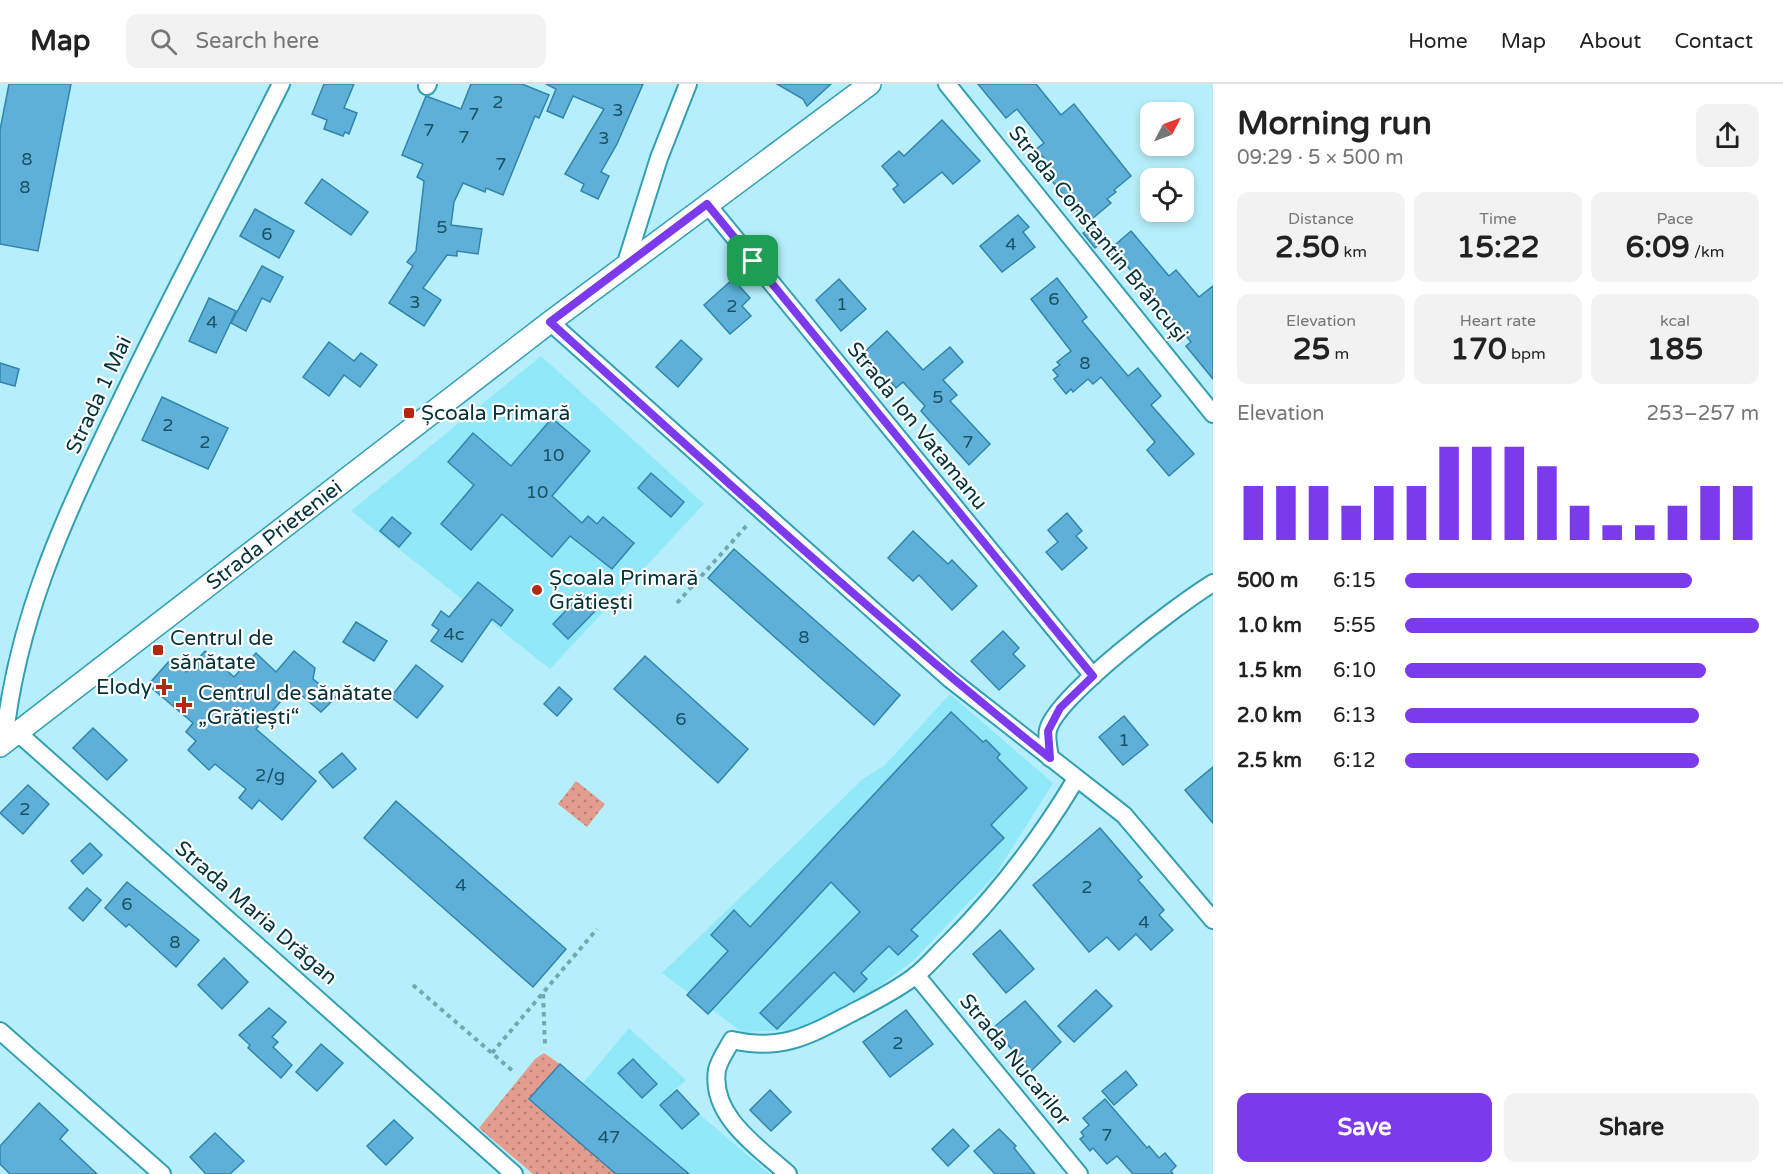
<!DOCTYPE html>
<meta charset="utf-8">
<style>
:root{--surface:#fff;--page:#f2f2f2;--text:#222;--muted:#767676;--line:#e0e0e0;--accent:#7c3aed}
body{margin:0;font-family:"Varela Round",sans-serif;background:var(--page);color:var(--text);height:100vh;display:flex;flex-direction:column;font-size:22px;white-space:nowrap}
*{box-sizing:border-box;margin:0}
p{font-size:20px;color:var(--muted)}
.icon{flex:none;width:33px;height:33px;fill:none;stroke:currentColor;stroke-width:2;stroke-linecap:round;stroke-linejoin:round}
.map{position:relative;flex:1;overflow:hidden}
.drawer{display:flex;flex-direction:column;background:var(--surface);width:570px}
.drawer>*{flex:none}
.needle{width:39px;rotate:49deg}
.buttons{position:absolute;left:1140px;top:18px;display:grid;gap:12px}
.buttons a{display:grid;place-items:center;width:54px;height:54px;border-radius:12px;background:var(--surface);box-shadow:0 3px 9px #0003;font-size:30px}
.pin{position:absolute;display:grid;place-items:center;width:51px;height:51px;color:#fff;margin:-26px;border-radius:12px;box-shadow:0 3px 9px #0006}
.round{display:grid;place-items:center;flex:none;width:63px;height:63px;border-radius:12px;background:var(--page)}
.overview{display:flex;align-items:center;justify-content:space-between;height:102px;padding:0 24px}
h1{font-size:33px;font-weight:700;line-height:45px}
.stats{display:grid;grid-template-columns:repeat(3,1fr);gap:9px;height:102px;padding:6px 24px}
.stats div{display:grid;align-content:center;border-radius:12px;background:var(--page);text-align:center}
.stats b{font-size:30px;font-weight:700}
.stats small{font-size:16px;font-weight:400}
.stats p{font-size:16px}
.chart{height:168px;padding:12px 24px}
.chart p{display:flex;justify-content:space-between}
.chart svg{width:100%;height:108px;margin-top:6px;stroke:var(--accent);stroke-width:6}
.action{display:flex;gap:12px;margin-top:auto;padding:12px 24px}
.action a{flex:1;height:69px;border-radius:12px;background:var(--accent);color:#fff;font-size:24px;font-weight:700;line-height:69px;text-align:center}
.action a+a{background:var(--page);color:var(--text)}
ul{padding:0 24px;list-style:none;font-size:20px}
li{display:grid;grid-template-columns:96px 72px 1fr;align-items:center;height:45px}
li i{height:15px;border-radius:8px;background:var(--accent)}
header{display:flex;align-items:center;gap:36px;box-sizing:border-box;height:84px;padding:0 30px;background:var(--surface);border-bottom:2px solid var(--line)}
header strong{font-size:28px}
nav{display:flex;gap:33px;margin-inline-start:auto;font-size:21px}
.search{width:420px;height:54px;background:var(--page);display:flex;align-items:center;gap:15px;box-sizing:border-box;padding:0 21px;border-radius:12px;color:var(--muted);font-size:22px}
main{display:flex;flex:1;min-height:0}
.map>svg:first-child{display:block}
.built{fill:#91e8f9}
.green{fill:url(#green-dots)}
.building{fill:#5eb0d8;stroke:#3185ac;stroke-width:1.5}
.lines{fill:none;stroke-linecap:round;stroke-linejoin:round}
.minor-casing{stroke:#339fb3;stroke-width:20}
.tertiary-casing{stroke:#339fb3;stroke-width:24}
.path{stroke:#72a8b2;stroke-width:4;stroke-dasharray:4.5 4.5;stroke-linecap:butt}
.minor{stroke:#fff;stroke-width:16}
.tertiary{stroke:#fff;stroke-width:21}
.route-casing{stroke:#fff;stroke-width:12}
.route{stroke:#7c3aed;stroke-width:8}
.poi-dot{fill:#b52810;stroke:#fff;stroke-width:2}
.labels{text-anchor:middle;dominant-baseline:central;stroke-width:4.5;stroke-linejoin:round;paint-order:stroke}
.number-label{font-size:18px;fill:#195262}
.street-label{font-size:21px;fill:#02323a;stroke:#fff}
.poi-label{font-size:21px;fill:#02323a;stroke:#fff;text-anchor:start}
</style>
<header>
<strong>Map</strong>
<div class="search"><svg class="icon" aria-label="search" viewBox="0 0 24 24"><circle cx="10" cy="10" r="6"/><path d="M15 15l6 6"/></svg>Search here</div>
<nav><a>Home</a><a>Map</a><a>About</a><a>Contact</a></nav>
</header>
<main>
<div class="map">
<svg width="1213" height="1090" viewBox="0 0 1213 1090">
<defs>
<pattern id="green-dots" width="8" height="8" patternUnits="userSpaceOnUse" patternTransform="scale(1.5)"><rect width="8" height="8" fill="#e29d8f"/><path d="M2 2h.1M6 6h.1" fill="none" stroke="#b58176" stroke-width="1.8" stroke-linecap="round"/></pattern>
</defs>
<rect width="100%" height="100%" fill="#b6effb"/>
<g class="built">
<polygon points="541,272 704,420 550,585 351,427"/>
<polygon points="950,610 1053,699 996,790 913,877 870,909 800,946 742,948 662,889 864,694 884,682"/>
<polygon points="629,944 686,996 660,1021 682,1044 699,1030 770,1090 616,1090 529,1015 560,980 583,999"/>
</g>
<g class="green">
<polygon points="576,697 605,720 587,743 558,720"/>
<polygon points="544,969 560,980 529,1015 616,1090 533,1090 479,1044 535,975"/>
</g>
<g class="building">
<polygon points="9,0 71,0 38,167 0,160 0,46"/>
<polygon points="324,0 354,0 344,24 357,29 349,50 345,48 343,52 324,45 327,36 312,30"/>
<polygon points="471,0 522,0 549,11 539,34 535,32 503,111 486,104 485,108 463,99 454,118 451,141 482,145 478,170 457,167 457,172 447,171 423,204 441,216 424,242 389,219 413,182 407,178 416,167 424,97 417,93 423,80 402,71 426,12 461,25"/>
<polygon points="546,0 643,0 617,60 601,88 609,92 598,115 581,107 584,100 565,90 604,25 573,12 563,34 547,27 556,5"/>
<polygon points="777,0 831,0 807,22 803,15"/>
<polygon points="978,0 1036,0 1061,31 1074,20 1131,92 1114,106 1116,108 1107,115 1111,119 1087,139 1038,80 1044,74 1036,65 1044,59 1017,25 1006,34"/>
<polygon points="942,36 980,77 953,100 942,88 904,119 893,105 898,101 882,82 899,67 904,72"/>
<polygon points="322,95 368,128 351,151 305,119"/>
<polygon points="255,125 294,147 279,174 240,152"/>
<polygon points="1018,131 1029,143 1023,148 1035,163 1002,188 980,162"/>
<polygon points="1095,139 1107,154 1095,164 1083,149"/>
<polygon points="1131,147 1169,192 1176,186 1199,213 1213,202 1213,295 1186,262 1191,258 1167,229 1165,230 1124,178 1121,181 1108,167"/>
<polygon points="262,182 283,193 270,218 262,214 246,247 231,239"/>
<polygon points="1057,194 1087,233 1082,237 1128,292 1138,284 1161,312 1151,321 1194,370 1169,392 1147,366 1155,358 1101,293 1093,300 1088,295 1073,308 1071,305 1066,310 1054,295 1058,292 1053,286 1060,281 1057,278 1071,267 1031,215"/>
<polygon points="733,195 750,214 742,222 751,232 730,250 704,221"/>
<polygon points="839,195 866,225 841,247 816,216"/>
<polygon points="209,214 236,227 216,269 189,257"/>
<polygon points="887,247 923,286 950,263 963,278 943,296 957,311 950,317 990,360 969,381 921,327 925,322 903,298 896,304 888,295 884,299 860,272"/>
<polygon points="681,256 702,275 678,303 656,283"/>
<polygon points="329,258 354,277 361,269 377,281 360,303 344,291 329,312 303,293"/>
<polygon points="0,279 19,285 15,302 0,298"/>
<polygon points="162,313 228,344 208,385 142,356"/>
<polygon points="552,334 590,367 552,412 582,439 588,432 597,440 603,433 634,459 612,485 570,452 552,473 502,430 471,466 441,440 474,401 448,378 473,349 511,382"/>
<polygon points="651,389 684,418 671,433 638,404"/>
<polygon points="1067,429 1082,447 1076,452 1087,464 1062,486 1046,468 1058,458 1048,446"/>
<polygon points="392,433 411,449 399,463 380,447"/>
<polygon points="913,447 948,480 952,476 977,502 952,526 919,491 913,497 888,474"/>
<polygon points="734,465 900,611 874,641 708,494"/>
<polygon points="478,498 513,526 501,542 492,535 462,578 431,557 439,546 432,541 441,527 449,533"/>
<polygon points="582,510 597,525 568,555 553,540"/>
<polygon points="356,538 387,557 374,577 343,558"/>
<polygon points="1003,547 1019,564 1013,570 1025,582 999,606 971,577"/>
<polygon points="205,567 234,593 256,569 276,588 294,567 315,584 313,595 336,613 321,628 293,604 256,645 316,697 282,736 259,716 252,725 239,714 246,705 215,680 209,686 188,666 196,657 186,648 193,639 148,601 171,575 186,588"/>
<polygon points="645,572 748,665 718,699 614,605"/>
<polygon points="416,581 443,602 417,634 391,613"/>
<polygon points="559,603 572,615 557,632 544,620"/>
<polygon points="951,628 983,658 986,656 1000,670 997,674 1027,704 991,741 1004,754 911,846 918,852 898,871 889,862 861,889 867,895 854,908 834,888 777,945 760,929 860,828 831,798 708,930 687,911 728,867 711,851 734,826 750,843"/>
<polygon points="1124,632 1148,661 1123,681 1099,653"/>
<polygon points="93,644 127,676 107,696 73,664"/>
<polygon points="342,669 356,685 333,704 319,688"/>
<polygon points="1213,683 1213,739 1185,706"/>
<polygon points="28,701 49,720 23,750 0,729"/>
<polygon points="396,717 566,865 533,903 364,754"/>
<polygon points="1100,744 1142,793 1138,796 1164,826 1159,831 1173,846 1151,866 1136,850 1119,866 1107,853 1089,868 1033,801"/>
<polygon points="90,759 102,771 83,790 71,777"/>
<polygon points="127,798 199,856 176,883 129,840 126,843 105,824"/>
<polygon points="87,804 101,816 83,837 69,824"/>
<polygon points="1000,846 1034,885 1006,909 973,870"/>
<polygon points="224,874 248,898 222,925 198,901"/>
<polygon points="1096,906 1112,922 1074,958 1058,942"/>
<polygon points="1025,917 1061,958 1031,987 993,944"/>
<polygon points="269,924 286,938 272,953 278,958 273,963 292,981 281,994 248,964 250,961 239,951"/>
<polygon points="906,926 933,960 890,993 863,958"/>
<polygon points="321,960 343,979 317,1007 296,988"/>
<polygon points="633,975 657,1000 642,1014 618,989"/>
<polygon points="560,980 583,1000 689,1090 616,1090 529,1015"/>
<polygon points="1126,987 1137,1001 1114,1021 1102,1007"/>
<polygon points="677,1006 699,1030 682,1045 660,1021"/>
<polygon points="770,1006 791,1028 771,1047 750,1026"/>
<polygon points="1105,1015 1147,1064 1149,1062 1159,1074 1165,1069 1176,1082 1171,1087 1173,1090 1133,1090 1117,1072 1107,1080 1093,1064 1090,1067 1080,1055 1084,1052 1081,1048 1089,1041 1083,1034"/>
<polygon points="39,1019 68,1046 60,1055 97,1090 10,1090 0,1080 0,1062"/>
<polygon points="394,1036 413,1054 386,1081 367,1062"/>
<polygon points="953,1045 969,1062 948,1082 932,1065"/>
<polygon points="999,1045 1016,1062 1014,1064 1035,1090 995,1090 974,1067"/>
<polygon points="215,1049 244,1077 230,1090 206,1090 190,1073"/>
</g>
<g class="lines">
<defs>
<g id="minor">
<polyline points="947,0 1213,330"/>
<polyline points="427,2 428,0"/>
<polyline points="707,120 1093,592"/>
<polyline points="625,182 659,74 688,0"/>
<polyline points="550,238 950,595 1124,731 1213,836"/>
<polyline points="17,648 514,1090"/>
<path d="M4 658C17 535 62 439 115 329 168 218 226 110 281 0"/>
<path d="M1050 674C1049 666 1046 654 1048 646 1056 612 1180 519 1213 499"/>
<polyline points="916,891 1079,1090"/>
<polyline points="0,947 162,1090"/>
<path d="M788 1090C758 1063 710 1032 717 986 719 976 727 965 732 956 780 967 806 953 848 931 871 919 894 908 915 892 928 882 939 868 951 857 1000 808 1040 755 1076 695"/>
</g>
<g id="tertiary">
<path id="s1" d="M0 662 550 238 870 0"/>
</g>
</defs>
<use href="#minor" class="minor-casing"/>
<use href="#tertiary" class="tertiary-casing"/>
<g class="path">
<polyline points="677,519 749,439"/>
<polyline points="413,901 515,989"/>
<polyline points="543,910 545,961"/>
<polyline points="492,969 597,845"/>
</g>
<use href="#minor" class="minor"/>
<use href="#tertiary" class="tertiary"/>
</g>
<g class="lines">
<defs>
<path id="route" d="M707 120 1093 592 1060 624 1048 647 1050 674C877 536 714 386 550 238Z"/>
</defs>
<use href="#route" class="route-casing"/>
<use href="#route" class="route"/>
</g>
<g class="poi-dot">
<rect x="403" y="323" width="12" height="12" rx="3"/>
<circle cx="537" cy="506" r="6"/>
<rect x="152" y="560" width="12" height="12" rx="3"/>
<path d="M161 594h6v6h6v6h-6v6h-6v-6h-6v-6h6z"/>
<path d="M181 612h6v6h6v6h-6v6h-6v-6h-6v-6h6z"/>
</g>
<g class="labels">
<g class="number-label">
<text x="498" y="18">2</text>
<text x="618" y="26">3</text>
<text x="474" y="30">7</text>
<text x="429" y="46">7</text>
<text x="464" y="53">7</text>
<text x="604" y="54">3</text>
<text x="27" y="75">8</text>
<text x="501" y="80">7</text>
<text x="25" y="103">8</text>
<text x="442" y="143">5</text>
<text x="267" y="150">6</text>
<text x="1011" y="160">4</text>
<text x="1054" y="215">6</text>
<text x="415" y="218">3</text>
<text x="842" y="220">1</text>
<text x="732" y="222">2</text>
<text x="212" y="238">4</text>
<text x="1085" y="279">8</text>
<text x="938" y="313">5</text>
<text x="168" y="341">2</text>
<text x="205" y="358">2</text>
<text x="968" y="358">7</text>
<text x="553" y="371">10</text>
<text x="537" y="408">10</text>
<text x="454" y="550">4c</text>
<text x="804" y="553">8</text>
<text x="681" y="635">6</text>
<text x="1124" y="656">1</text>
<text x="270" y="691">2/g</text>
<text x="25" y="725">2</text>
<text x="461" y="801">4</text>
<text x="1087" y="803">2</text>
<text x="127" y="820">6</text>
<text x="1144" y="838">4</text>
<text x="175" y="858">8</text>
<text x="898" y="959">2</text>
<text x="1107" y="1051">7</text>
<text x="609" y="1053">47</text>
</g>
<g class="street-label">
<text transform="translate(1098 150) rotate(51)">Strada Constantin Brâncuși</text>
<text transform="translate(99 311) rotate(-65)">Strada 1 Mai</text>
<text transform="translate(917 342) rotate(51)">Strada Ion Vatamanu</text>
<text stroke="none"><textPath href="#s1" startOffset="346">Strada Prieteniei</textPath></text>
<text transform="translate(256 829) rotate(41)">Strada Maria Drăgan</text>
<text transform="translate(1015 976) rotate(51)">Strada Nucarilor</text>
</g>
<g class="poi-label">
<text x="421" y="329">Școala Primară</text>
<text x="549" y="494">Școala Primară<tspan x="549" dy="24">Grătiești</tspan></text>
<text x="170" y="554">Centrul de<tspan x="170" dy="24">sănătate</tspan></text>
<text x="152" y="603" text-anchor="end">Elody</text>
<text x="198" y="609">Centrul de sănătate<tspan x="198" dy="24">„Grătiești“</tspan></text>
</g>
</g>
</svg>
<div class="buttons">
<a><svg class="needle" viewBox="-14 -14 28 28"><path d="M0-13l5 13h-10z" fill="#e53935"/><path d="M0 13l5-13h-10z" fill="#767676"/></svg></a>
<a><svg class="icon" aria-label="locate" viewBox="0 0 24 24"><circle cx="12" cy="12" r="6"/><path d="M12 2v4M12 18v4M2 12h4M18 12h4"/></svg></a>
</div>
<div class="pin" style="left:753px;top:177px;background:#1e9e55"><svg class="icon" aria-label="arrive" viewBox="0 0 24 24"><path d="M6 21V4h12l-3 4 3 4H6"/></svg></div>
</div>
<section class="drawer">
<div class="overview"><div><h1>Morning run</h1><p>09:29 · 5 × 500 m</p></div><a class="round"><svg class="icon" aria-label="share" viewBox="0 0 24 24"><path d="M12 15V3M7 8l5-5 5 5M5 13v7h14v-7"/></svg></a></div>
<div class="stats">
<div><p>Distance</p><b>2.50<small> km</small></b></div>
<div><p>Time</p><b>15:22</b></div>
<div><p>Pace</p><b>6:09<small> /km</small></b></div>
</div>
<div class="stats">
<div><p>Elevation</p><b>25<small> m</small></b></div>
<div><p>Heart rate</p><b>170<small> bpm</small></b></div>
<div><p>kcal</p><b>185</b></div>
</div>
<div class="chart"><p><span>Elevation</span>253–257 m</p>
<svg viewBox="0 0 160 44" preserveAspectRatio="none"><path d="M5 44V22M15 44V22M25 44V22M35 44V30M45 44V22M55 44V22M65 44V6M75 44V6M85 44V6M95 44V14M105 44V30M115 44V38M125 44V38M135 44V30M145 44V22M155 44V22"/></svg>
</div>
<ul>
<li><b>500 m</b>6:15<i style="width:81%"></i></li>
<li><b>1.0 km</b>5:55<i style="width:100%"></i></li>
<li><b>1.5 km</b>6:10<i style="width:85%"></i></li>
<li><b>2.0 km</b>6:13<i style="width:83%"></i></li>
<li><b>2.5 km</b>6:12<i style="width:83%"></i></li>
</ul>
<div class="action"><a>Save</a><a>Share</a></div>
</section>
</main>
